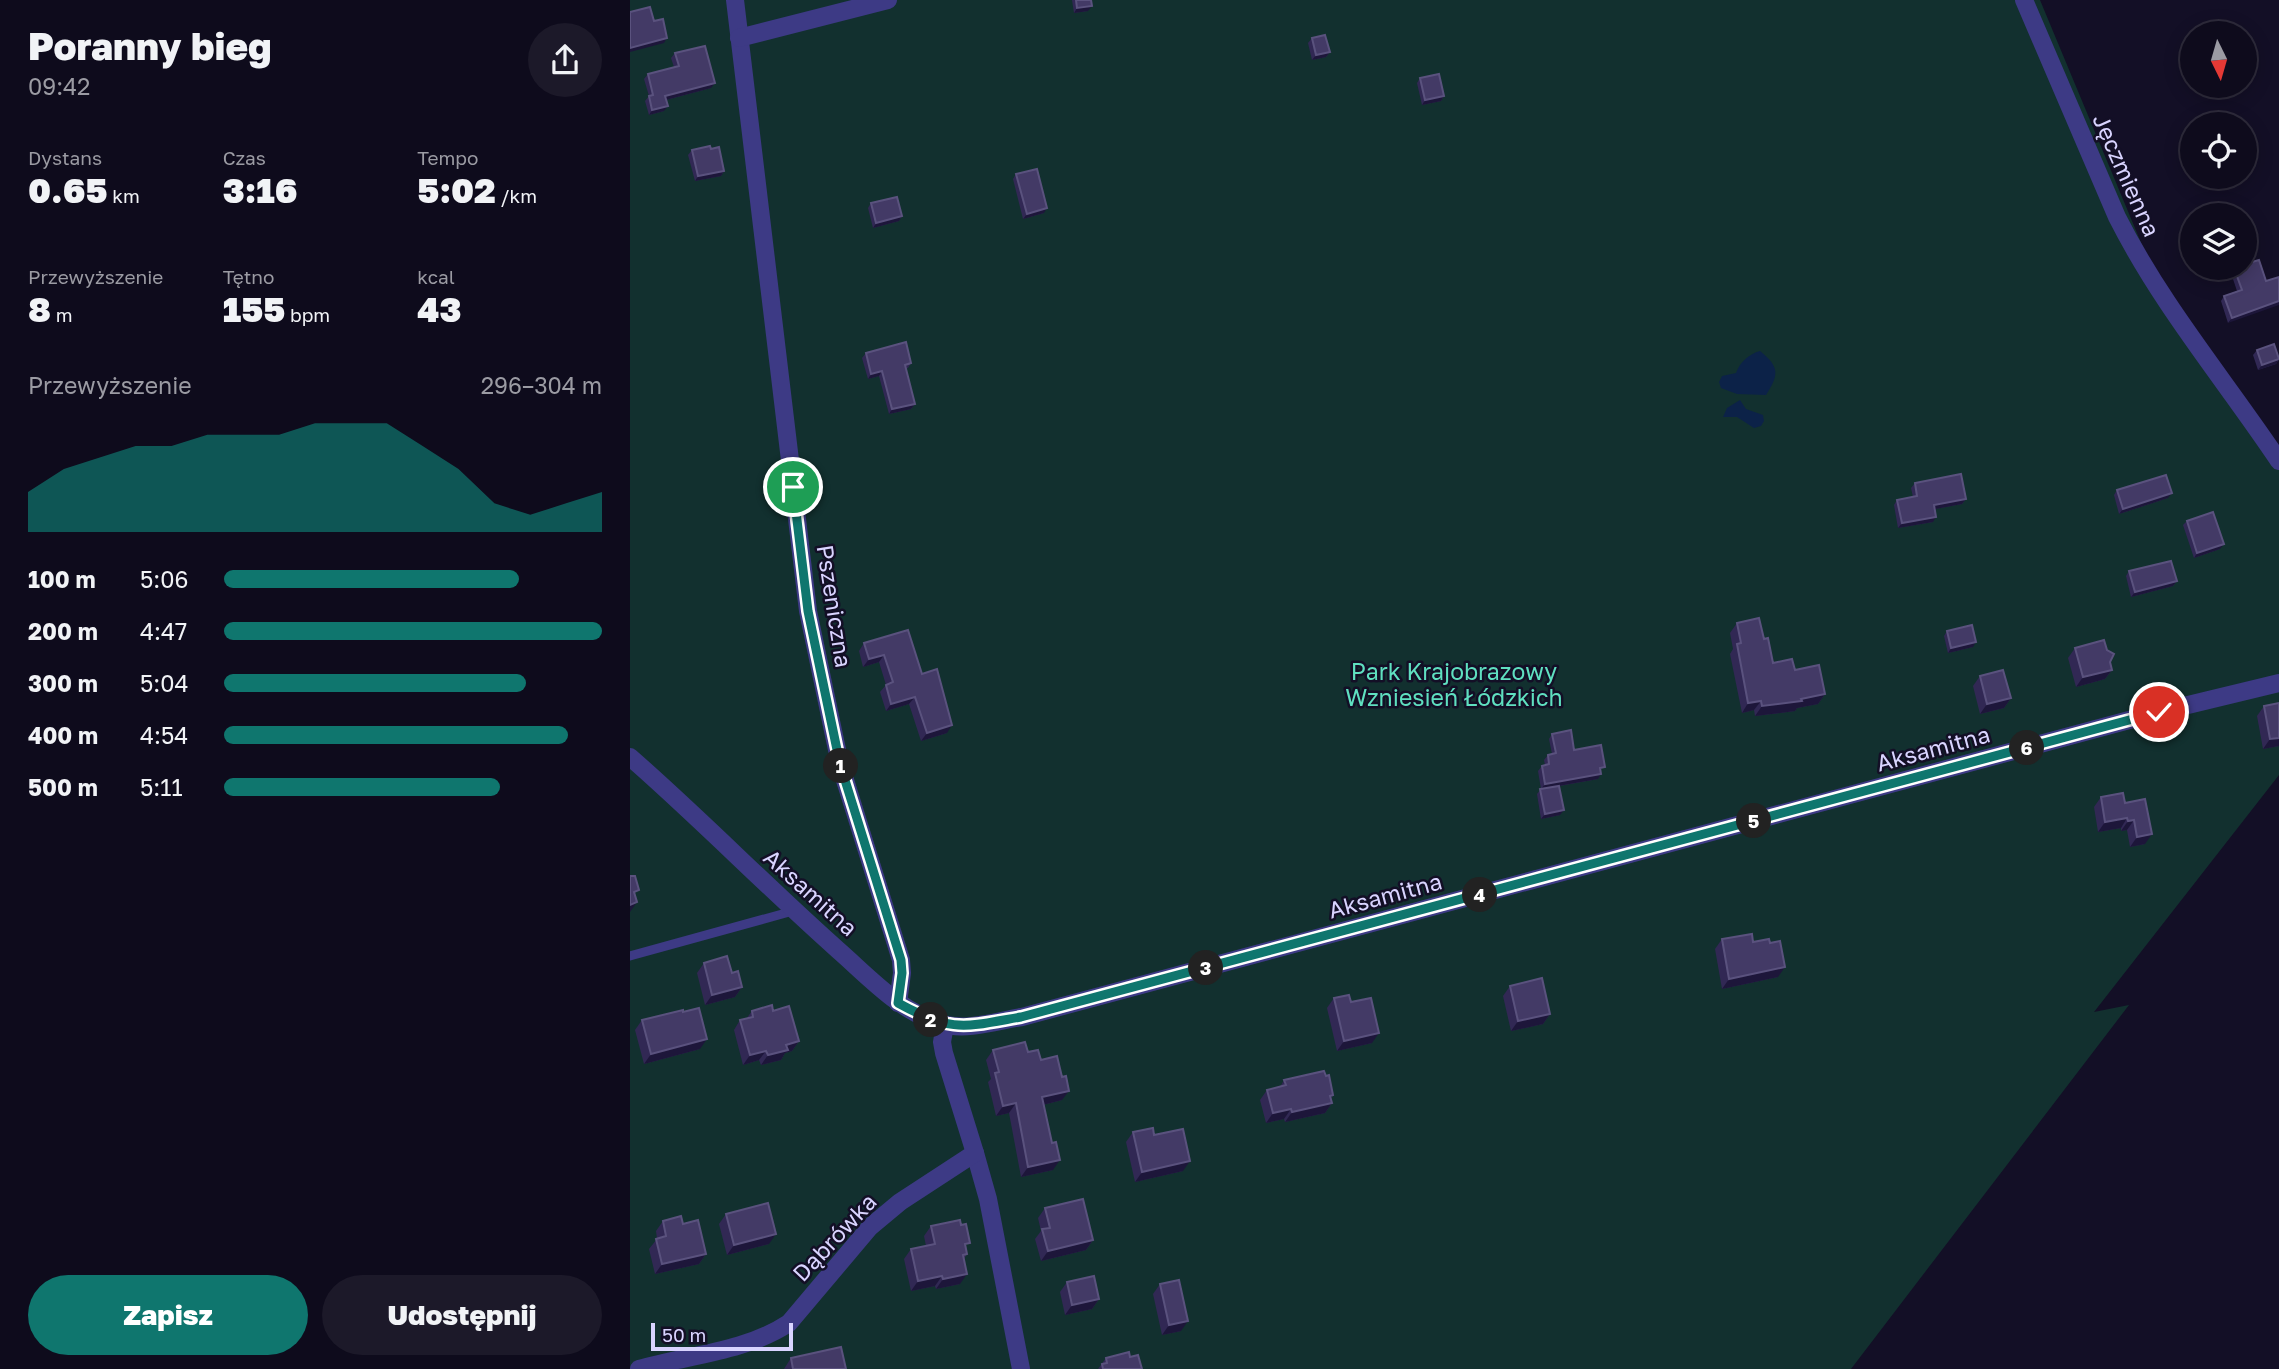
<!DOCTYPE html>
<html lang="pl">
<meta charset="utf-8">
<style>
:root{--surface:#0e0b1c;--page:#1c1929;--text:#f1f3f6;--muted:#9b9ba3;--line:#2e2b3b;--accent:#0f766e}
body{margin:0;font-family:"Golos Text",sans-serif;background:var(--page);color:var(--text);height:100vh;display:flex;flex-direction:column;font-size:26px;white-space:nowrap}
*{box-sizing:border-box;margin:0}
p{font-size:23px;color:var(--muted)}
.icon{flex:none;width:38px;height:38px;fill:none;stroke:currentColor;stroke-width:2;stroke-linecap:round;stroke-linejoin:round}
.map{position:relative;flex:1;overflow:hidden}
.panel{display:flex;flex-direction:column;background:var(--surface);width:630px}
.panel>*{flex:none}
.needle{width:46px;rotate:175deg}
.fabs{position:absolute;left:1550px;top:21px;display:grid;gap:14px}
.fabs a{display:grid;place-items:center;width:77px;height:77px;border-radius:50%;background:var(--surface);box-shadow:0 4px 18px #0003,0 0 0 2px var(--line);font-size:35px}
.scale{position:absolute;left:21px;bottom:18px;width:142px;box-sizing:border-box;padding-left:7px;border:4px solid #d9d4ff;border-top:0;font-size:19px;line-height:24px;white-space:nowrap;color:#d9d4ff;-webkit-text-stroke:5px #130f26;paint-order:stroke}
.pin{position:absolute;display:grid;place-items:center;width:60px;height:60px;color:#fff;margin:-30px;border:4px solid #fff;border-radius:50%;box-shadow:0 2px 7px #0007}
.km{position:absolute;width:35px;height:35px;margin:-18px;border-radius:50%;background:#222;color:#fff;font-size:19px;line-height:35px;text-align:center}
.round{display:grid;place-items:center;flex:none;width:74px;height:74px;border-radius:37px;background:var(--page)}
.overview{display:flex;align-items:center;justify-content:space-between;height:119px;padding:0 28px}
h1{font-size:38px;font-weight:800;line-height:52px}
.figures{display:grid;grid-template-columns:repeat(3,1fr);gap:10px;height:119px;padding:7px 28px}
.figures div{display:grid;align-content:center}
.figures b{font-size:35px;font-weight:800}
.figures small{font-size:19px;font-weight:400}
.figures p{font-size:19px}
.chart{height:196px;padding:14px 28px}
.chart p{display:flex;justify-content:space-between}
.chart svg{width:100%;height:126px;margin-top:7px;fill:var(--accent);opacity:.7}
.cta{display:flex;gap:14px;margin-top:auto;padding:14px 28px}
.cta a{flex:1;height:80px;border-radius:42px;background:var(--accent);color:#fff;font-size:28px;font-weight:800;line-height:80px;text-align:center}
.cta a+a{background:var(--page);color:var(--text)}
ul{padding:0 28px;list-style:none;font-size:23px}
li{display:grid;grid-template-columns:112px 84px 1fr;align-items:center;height:52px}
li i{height:18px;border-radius:9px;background:var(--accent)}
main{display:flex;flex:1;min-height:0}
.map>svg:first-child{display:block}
.green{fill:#12302f}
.water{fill:#0c2248}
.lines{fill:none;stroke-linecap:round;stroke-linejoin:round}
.service{stroke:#3d3a85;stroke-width:9}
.minor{stroke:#3d3a85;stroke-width:18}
.wall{fill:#312854}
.shaded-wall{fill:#1d163a}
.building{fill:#433a66;stroke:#5a527e;stroke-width:2}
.route-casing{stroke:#fff;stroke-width:14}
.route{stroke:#0f766e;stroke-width:9}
.labels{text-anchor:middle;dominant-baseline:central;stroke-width:5;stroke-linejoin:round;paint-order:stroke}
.street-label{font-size:23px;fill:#d9d4ff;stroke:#130f26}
.park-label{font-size:23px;fill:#5fe0c0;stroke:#130f26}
</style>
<main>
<section class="panel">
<div class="overview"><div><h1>Poranny bieg</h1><p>09:42</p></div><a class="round"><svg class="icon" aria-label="share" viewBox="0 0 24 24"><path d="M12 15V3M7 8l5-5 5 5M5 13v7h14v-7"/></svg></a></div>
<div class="figures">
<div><p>Dystans</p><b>0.65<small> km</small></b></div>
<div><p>Czas</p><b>3:16</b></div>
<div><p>Tempo</p><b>5:02<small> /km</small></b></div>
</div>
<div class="figures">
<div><p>Przewyższenie</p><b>8<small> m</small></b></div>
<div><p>Tętno</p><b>155<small> bpm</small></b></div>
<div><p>kcal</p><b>43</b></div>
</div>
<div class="chart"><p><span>Przewyższenie</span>296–304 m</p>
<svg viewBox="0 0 160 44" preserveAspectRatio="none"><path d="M0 44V30L10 22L20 18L30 14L40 14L50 10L60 10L70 10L80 6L90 6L100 6L110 14L120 22L130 34L140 38L150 34L160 30V44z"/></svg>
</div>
<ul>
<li><b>100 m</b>5:06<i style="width:78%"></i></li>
<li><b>200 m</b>4:47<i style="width:100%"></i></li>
<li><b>300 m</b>5:04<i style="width:80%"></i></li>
<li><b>400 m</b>4:54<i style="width:91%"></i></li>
<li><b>500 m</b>5:11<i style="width:73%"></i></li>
</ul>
<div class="cta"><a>Zapisz</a><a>Udostępnij</a></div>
</section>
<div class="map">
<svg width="1649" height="1369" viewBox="0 0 1649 1369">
<rect width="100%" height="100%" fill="#130f26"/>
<polygon class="green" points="0,0 1410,0 1517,257 1649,457 1649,775 1464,1012 1499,1005 1221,1369 0,1369"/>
<g class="water">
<path d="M1130 351C1150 367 1149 375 1136 395L1107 394 1091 388 1089 382 1092 376 1106 373C1110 362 1119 354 1130 351Z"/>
<polygon points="1110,400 1116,409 1133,415 1134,421 1131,426 1124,428 1107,417 1093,417 1097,408"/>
</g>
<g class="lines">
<polyline class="service" points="0,956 163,911"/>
<g class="minor">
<polyline points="105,0 178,611 210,764 271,960 272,973 268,1003"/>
<path d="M1394 0 1487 217C1532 306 1594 379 1649 461"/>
<polyline points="109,38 258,0"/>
<path d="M0 757C71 819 137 887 208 950 240 978 270 1012 312 1024 337 1031 367 1021 392 1017L1529 712 1649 683"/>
<polyline points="345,1153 358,1199 391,1369"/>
<path d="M9 1369C59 1355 115 1352 159 1323L240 1227 270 1202 345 1153 314 1053 312 1042 315 1025"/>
</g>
</g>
<g class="wall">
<polygon points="442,0 461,0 458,11 444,13"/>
<polygon points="682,38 700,52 696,57 682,60 678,43"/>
<polygon points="45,53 81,88 36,100 34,111 19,115 15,101 19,96 14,79 18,74 44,67 41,58"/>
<polygon points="790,78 814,96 811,101 792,105 787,83"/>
<polygon points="81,149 94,171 91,176 65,181 58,155 62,150"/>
<polygon points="386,174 414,213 393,219 383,179"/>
<polygon points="241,203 272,216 269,221 243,228 238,208"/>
<polygon points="1604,268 1636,281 1598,323 1591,301 1594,296 1607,291 1601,273"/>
<polygon points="1627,350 1649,359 1646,364 1628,370 1623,355"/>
<polygon points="236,353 281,363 278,368 276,369 285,404 281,409 259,414 249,376 238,379 232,358"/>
<polygon points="1285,483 1336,499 1332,504 1305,509 1303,522 1268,528 1264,505 1267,500 1283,497 1281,488"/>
<polygon points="1487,490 1538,498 1489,514 1484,495"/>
<polygon points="1557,521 1590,549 1564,558 1553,525"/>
<polygon points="1499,571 1547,581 1543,586 1501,597 1496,576"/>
<polygon points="1107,623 1134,639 1143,663 1165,670 1195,694 1188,704 1167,708 1165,711 1125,716 1124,710 1112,713 1100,654 1103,649 1100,633"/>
<polygon points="1317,631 1343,647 1318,653 1314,636"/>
<polygon points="234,643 292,674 317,733 291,741 279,704 256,711 250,692 256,685 249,662 233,667 229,651"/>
<polygon points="1445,648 1480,662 1482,670 1475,679 1446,687 1438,658"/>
<polygon points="1350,676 1381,698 1374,708 1350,714 1343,686"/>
<polygon points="1649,703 1649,746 1633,749 1627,716 1634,706"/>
<polygon points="922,734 971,772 968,779 913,789 930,815 911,819 907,794 911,789 908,771 912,766 915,765 914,760 918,755 922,754 919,739"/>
<polygon points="1471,797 1495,803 1515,799 1515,844 1500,847 1497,830 1491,831 1491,828 1468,832 1464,807"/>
<polygon points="1092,939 1140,943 1148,977 1092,989 1085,949"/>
<polygon points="74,963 102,973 112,987 105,997 75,1005 67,973"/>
<polygon points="880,986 920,1014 913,1024 881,1031 873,996"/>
<polygon points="704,998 721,1002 742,1043 707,1051 697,1008"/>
<polygon points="122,1011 143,1011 169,1041 162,1051 155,1053 151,1060 131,1065 129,1060 113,1065 104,1030 110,1020 116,1019"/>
<polygon points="12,1020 70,1049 14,1064 5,1030"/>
<polygon points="363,1050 398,1052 411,1060 432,1100 413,1105 423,1170 391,1177 379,1113 366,1116 358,1082 361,1079 356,1060"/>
<polygon points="654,1080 703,1095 701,1099 702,1103 695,1113 655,1122 654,1119 636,1123 630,1100 637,1090 650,1087"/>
<polygon points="503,1132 524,1135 553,1171 505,1182 496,1142"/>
<polygon points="415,1208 463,1240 456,1250 411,1261 405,1239 411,1231 408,1218"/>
<polygon points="96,1214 139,1244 97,1255 89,1224"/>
<polygon points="33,1221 53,1224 76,1254 69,1264 25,1274 19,1249 27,1239 26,1231"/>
<polygon points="301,1226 336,1249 337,1254 334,1259 330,1284 306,1289 305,1286 281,1291 274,1259 281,1249 296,1246 294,1236"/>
<polygon points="437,1282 469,1299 462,1309 435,1315 430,1292"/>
<polygon points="530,1284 551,1331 532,1335 523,1294"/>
<polygon points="500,1357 512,1369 468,1369 476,1358"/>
<polygon points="161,1358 216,1369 154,1369"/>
</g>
<g class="shaded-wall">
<polygon points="462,6 458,11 444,13 447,8"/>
<polygon points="37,38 34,43 0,52 0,48"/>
<polygon points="700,52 696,57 682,60 686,55"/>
<polygon points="85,83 81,88 32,101 35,96"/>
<polygon points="814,96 811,101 792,105 795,100"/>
<polygon points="38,106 34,111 19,115 22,110"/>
<polygon points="94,171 91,176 65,181 68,176"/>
<polygon points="417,208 414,213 393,219 397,214"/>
<polygon points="272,216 269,221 243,228 246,223"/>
<polygon points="1649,301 1649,305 1598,323 1602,318"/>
<polygon points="1649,359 1646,364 1628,370 1632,365"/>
<polygon points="252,371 249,376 238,379 241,374"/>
<polygon points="285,404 281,409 259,414 262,409"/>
<polygon points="1542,493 1538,498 1489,514 1493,509"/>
<polygon points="1336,499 1332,504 1300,510 1304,505"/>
<polygon points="1306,517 1303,522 1268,528 1272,523"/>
<polygon points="1594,544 1590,549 1564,558 1567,553"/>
<polygon points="1547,581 1543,586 1501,597 1505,592"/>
<polygon points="1346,642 1343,647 1318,653 1321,648"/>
<polygon points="254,655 249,662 233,667 239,659"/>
<polygon points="1482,670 1475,679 1446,687 1453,677"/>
<polygon points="1195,694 1188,704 1167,708 1165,711 1125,716 1132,706"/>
<polygon points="285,697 279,704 256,711 261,704"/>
<polygon points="1381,698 1374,708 1350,714 1357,704"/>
<polygon points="1131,701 1124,710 1112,713 1118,703"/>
<polygon points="322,725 317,733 291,741 297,733"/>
<polygon points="1649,738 1649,746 1633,749 1640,739"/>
<polygon points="971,774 968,779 911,789 915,784"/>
<polygon points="934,810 930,815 911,819 915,814"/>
<polygon points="1497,818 1491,828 1468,832 1475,822"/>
<polygon points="1504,820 1497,830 1491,831 1498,821"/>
<polygon points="1522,834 1515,844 1500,847 1507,837"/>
<polygon points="7,902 0,912 0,905"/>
<polygon points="1155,967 1148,977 1092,989 1099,979"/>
<polygon points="112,987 105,997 75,1005 82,995"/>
<polygon points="920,1014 913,1024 881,1031 888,1021"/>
<polygon points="749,1033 742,1043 707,1051 714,1041"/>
<polygon points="77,1039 70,1049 14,1064 21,1054"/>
<polygon points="169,1041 162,1051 155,1053 151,1060 131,1065 138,1055 156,1045"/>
<polygon points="136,1051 129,1060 113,1065 120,1055"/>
<polygon points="439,1091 432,1100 405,1107 412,1097"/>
<polygon points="703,1095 697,1104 702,1103 695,1113 655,1122 662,1112"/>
<polygon points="386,1103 379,1113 366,1116 373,1106"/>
<polygon points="661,1109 654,1119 636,1123 643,1113"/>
<polygon points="430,1160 423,1170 391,1177 398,1167"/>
<polygon points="560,1161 553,1171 505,1182 512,1172"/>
<polygon points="146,1234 139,1244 97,1255 104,1245"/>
<polygon points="463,1240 456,1250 411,1261 418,1251"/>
<polygon points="76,1254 69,1264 25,1274 32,1264"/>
<polygon points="337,1274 330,1284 306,1289 313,1279"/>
<polygon points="312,1276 305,1286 281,1291 288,1281"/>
<polygon points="469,1299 462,1309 435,1315 442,1305"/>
<polygon points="558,1321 551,1331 532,1335 539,1325"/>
</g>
<g class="building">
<polygon points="446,0 461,0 462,6 447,8"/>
<polygon points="20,7 24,21 33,19 37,38 0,48 0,12"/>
<polygon points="695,35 700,52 686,55 682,38"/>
<polygon points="75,46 85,83 35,96 38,106 22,110 19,96 23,95 18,74 49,66 45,53"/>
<polygon points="809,74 814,96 795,100 790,78"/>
<polygon points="80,146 81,149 89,147 94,171 68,176 62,150"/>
<polygon points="407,169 417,208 397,214 386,174"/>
<polygon points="267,197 272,216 246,223 241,203"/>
<polygon points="1629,260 1636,281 1649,277 1649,301 1602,318 1594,296 1612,290 1604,268 1615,268 1615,264"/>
<polygon points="276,342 281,363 275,365 285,404 262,409 252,371 241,374 236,353"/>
<polygon points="1644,344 1649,359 1632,365 1627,350"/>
<polygon points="1331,474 1336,499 1304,505 1306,517 1272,523 1267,500 1287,496 1285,483"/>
<polygon points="1536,475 1542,493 1493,509 1487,490"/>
<polygon points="1583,512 1594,544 1567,553 1557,521"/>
<polygon points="1541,561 1547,581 1505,592 1499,571"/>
<polygon points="1129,618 1134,639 1138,638 1143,663 1162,659 1165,670 1189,665 1195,694 1171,699 1172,701 1132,706 1131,701 1118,703 1107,644 1111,643 1107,623"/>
<polygon points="1342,625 1346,642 1321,648 1317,631"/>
<polygon points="278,630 292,674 307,669 322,725 297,733 285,697 261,704 256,685 263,682 254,655 239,659 234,643"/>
<polygon points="1474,640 1477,650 1484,654 1480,662 1482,670 1453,677 1445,648"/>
<polygon points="1373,670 1381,698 1357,704 1350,676"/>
<polygon points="1649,703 1649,738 1640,739 1634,706"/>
<polygon points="941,730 944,750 971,745 975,767 970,768 971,774 915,784 912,766 919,764 918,755 926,753 922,734"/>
<polygon points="929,786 934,810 915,814 910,789"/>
<polygon points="1493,793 1495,803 1515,799 1522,834 1507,837 1504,820 1498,821 1497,818 1475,822 1471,797"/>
<polygon points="0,876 5,876 9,890 4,892 7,902 0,905"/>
<polygon points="1122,934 1123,942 1139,939 1140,943 1150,941 1155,967 1099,979 1092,939"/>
<polygon points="97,956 102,973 108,971 112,987 82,995 74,963"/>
<polygon points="912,978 920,1014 888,1021 880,986"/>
<polygon points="719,995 721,1002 741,998 749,1033 714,1041 704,998"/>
<polygon points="142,1005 143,1011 159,1006 169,1041 156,1045 158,1050 138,1055 136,1051 120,1055 110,1020 123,1017 122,1011"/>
<polygon points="69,1008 77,1039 21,1054 12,1020 53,1010 53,1012"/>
<polygon points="395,1042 398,1052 408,1050 411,1060 427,1056 432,1077 436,1076 439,1091 412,1097 422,1143 426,1142 430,1160 398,1167 386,1103 373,1106 365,1073 369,1072 363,1050"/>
<polygon points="694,1071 696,1076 699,1075 703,1095 700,1096 702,1103 662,1112 661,1109 643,1113 637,1090 656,1085 654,1080"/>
<polygon points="523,1128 524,1135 553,1129 560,1161 512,1172 503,1132"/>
<polygon points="453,1199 463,1240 418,1251 412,1229 420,1228 415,1208"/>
<polygon points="138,1203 146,1234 104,1245 96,1214"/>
<polygon points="51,1216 53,1224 68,1220 76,1254 32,1264 26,1239 36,1236 33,1221"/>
<polygon points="330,1220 331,1225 336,1224 340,1243 335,1244 337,1254 333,1255 337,1274 313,1279 312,1276 288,1281 281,1249 305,1244 301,1226"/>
<polygon points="464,1276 469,1299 442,1305 437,1282"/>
<polygon points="549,1280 558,1321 539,1325 530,1284"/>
<polygon points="211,1347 216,1369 163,1369 161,1358"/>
<polygon points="499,1352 500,1357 508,1355 512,1369 473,1369 472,1364 477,1363 476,1358"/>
</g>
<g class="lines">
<defs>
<path id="route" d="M163 487 178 611 210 764 271 960 272 973 268 1003C322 1033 334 1027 391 1017L1529 712"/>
</defs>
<use href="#route" class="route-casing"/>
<use href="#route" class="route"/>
</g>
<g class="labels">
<g class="street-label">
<text transform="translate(1497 175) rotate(66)">Jęczmienna</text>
<text transform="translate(205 606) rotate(81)">Pszeniczna</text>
<text transform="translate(1303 748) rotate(-15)">Aksamitna</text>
<text transform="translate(181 892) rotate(42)">Aksamitna</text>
<text transform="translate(755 895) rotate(-15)">Aksamitna</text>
<text transform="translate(204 1237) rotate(-47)">Dąbrówka</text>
</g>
<g class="park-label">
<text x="824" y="671">Park Krajobrazowy<tspan x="824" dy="26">Wzniesień Łódzkich</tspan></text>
</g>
</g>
</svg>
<div class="fabs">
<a><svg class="needle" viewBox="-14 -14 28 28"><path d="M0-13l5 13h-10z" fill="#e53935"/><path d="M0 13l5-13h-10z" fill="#9b9ba3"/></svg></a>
<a><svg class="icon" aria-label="locate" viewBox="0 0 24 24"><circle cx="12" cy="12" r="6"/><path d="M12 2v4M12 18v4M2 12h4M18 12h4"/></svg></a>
<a><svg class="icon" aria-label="layers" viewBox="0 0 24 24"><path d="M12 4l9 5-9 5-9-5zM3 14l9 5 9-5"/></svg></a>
</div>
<div class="scale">50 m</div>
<div class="pin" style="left:163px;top:487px;background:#1e9e55"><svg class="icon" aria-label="arrive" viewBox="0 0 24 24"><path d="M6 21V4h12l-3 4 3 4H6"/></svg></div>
<div class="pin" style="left:1529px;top:712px;background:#d93025"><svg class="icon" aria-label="check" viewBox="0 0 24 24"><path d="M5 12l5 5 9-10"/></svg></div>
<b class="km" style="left:211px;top:766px">1</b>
<b class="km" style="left:301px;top:1020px">2</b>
<b class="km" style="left:576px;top:968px">3</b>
<b class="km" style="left:850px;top:895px">4</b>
<b class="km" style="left:1124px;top:821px">5</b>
<b class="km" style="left:1397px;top:748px">6</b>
</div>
</main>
